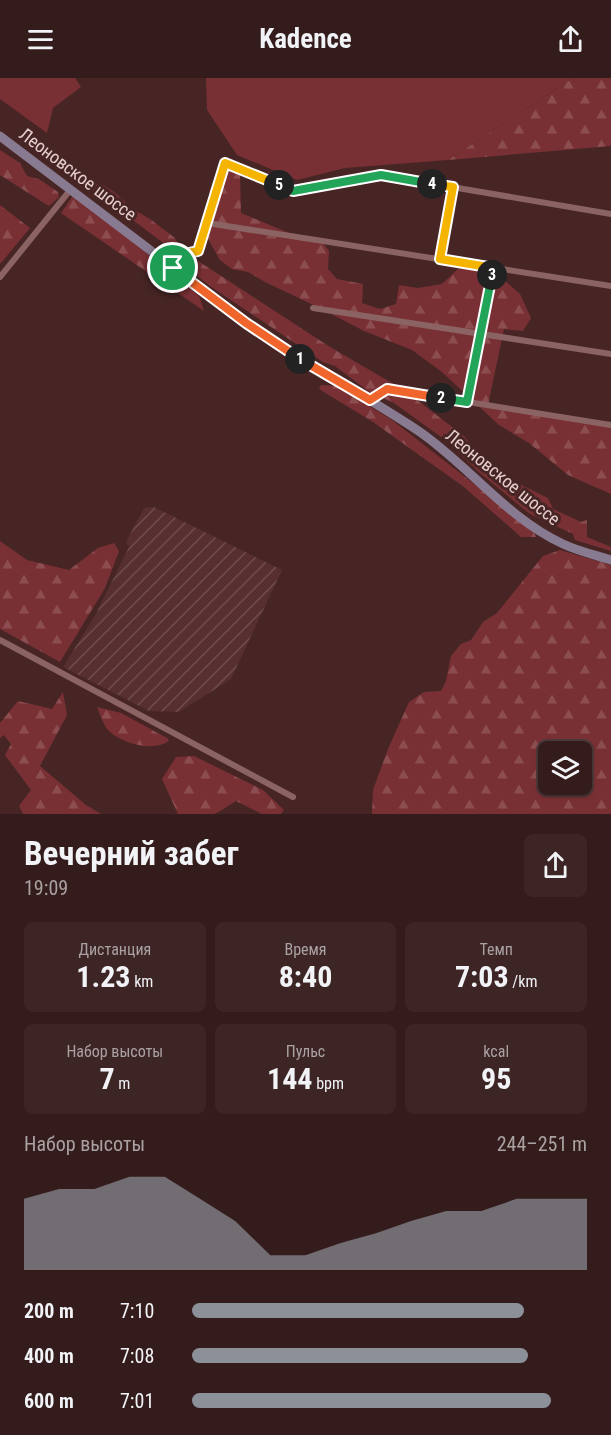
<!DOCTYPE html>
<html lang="ru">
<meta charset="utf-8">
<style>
:root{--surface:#351c1c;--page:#3d2525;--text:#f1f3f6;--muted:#aaa1a3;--line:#4f3a3b;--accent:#8c9099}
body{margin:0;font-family:"Roboto Condensed",sans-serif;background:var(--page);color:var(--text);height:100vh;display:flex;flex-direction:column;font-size:22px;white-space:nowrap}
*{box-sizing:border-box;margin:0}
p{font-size:20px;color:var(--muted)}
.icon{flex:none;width:33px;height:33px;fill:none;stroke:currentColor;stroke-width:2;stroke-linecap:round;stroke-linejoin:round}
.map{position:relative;height:736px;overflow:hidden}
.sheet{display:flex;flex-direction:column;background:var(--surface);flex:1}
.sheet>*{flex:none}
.fabs{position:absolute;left:538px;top:663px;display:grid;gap:12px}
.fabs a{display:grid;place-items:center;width:54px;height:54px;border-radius:9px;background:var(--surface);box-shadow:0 2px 4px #0004,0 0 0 2px var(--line);font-size:30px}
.pin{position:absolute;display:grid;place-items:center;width:51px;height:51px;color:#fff;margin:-26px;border:3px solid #fff;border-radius:50%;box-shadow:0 2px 6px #0007}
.km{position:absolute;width:30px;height:30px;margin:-15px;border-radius:50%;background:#222;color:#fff;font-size:16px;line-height:30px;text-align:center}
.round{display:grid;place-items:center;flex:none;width:63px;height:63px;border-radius:9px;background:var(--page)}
.overview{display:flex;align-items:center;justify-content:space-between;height:102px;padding:0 24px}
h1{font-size:33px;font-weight:700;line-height:45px}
.figures{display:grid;grid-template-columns:repeat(3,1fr);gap:9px;height:102px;padding:6px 24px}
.figures div{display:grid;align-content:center;border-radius:9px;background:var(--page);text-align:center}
.figures b{font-size:30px;font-weight:700}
.figures small{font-size:16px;font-weight:400}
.figures p{font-size:16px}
.chart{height:168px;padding:12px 24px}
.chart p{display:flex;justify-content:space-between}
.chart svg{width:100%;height:108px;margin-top:6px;fill:var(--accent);opacity:.7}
ul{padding:0 24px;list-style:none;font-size:20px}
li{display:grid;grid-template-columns:96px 72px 1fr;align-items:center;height:45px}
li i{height:15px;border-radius:8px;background:var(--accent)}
header{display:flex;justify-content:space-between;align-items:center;height:78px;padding:0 24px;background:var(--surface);font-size:27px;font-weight:700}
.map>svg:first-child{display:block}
.industrial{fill:url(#industrial-furrows)}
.grass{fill:#793034}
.forest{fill:url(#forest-firs);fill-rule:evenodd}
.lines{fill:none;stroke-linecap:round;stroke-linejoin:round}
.minor{stroke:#8a6362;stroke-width:6}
.secondary{stroke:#887a90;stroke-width:9}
.split-1-casing{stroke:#fff;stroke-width:12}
.split-2-casing{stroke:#fff;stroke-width:12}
.split-3-casing{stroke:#fff;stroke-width:12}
.split-4-casing{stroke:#fff;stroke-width:12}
.split-5-casing{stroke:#fff;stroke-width:12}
.split-6-casing{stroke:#fff;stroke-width:12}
.split-1{stroke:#f0652b;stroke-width:8}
.split-2{stroke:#f0652b;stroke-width:8}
.split-3{stroke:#22a559;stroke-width:8}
.split-4{stroke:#f5b400;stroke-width:8}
.split-5{stroke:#22a559;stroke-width:8}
.split-6{stroke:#f5b400;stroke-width:8}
.labels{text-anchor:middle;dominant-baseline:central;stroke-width:6;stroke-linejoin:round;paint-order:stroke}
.street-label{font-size:18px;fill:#e5cecd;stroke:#472525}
</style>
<header><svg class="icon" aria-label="menu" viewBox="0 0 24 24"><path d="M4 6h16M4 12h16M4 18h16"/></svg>Kadence<svg class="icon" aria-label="share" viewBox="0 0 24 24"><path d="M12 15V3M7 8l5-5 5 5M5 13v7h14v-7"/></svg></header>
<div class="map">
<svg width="611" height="736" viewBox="0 0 611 736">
<defs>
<pattern id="industrial-furrows" width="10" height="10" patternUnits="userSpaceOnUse" patternTransform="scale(1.5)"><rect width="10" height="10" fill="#572f30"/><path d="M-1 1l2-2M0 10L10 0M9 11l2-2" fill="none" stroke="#6f4c4d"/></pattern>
<pattern id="forest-firs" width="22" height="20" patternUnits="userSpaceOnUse" patternTransform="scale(1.5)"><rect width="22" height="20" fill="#793034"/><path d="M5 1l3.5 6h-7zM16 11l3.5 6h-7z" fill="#8c4d50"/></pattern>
</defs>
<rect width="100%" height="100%" fill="#472525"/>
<polygon class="industrial" points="154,429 282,492 231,601 179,634 149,633 63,589 96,536 129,469 126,464 144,430"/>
<g class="grass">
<polygon points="0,0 75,0 81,9 53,30 47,55 0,21"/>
<polygon points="206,0 573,0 448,82 345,90 297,102 237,77 207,32"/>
</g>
<g class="forest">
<polygon points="573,0 611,0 611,68 448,82"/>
<polygon points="0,72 20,85 27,98 39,101 58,114 59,119 49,128 0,97"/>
<polygon points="229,91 240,95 241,135 299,159 318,159 329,173 328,191 337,201 363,206 362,225 380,231 396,226 399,207 418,210 442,206 458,191 479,190 496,195 520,216 531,240 523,253 504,251 488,327 611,349 611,416 568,397 529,365 499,347 442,294 412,272 364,253 320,230 265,204 248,194 232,191 220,182 208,161 214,125 209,114 214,104"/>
<polygon points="93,106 103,107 114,114 133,131 150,141 175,160 179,168 189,174 195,181 330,269 404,312 465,359 478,377 499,396 548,420 553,431 581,444 587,442 587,459 611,469 611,473 575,462 573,456 530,436 480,395 444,361 394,325 368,313 335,288 323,284 210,208 182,186 170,170 93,112 90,108"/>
<polygon points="74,116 199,218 204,233 61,135"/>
<polygon points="0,127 30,150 0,186"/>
<polygon points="321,307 337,308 392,342 533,452 536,459 521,459 464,409 373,344 319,311"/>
<polygon points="0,463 27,482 69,492 98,470 114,465 119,473 105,510 60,584 0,551"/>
<path d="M560 472 611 487V736H372L373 712 388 671 409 624 424 614 441 613 446 603 451 578 461 566 471 562 483 544 497 535 543 478ZM549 674H582V706H549Z"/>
<polygon points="63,614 67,637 40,688 86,727 101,736 23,736 19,728 31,712 5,677 11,666 4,657 0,660 0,645 18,623 52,631"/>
<path d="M97 629 121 635 167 660 169 663C153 674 124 666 110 654 104 649 100 636 97 629Z"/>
<polygon points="194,678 263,712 284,732 281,736 262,736 236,723 215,736 178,736 162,701 176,679"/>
</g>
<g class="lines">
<g class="minor">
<polyline points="207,145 611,208"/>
<polyline points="440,181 453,109"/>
<polyline points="173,190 184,176 198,173 225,85 293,113 381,97 611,136"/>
<polyline points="0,199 71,111"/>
<polyline points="313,230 611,276"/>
<polyline points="481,256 494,190"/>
<polyline points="370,322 387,311 611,347"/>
<polyline points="467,324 479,256"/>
<polyline points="0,562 293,719"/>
</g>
<path class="secondary" d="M0 58 246 245C302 284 363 316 420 354 469 388 508 441 563 466 578 473 595 477 611 482"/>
</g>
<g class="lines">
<defs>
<polyline id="split-1" points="173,190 246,245 300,281"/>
<polyline id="split-2" points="300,281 370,322 387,311 441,320"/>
<polyline id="split-3" points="441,320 467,324 492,197"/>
<polyline id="split-4" points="432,106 453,109 440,181 494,190 492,197"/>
<polyline id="split-5" points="279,107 293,113 381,97 432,106"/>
<polyline id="split-6" points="173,190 184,176 198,173 225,85 279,107"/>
</defs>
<use href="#split-1" class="split-1-casing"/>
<use href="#split-2" class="split-2-casing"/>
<use href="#split-3" class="split-3-casing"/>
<use href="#split-4" class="split-4-casing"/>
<use href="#split-5" class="split-5-casing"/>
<use href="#split-6" class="split-6-casing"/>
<use href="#split-1" class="split-1"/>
<use href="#split-2" class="split-2"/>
<use href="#split-3" class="split-3"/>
<use href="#split-4" class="split-4"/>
<use href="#split-5" class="split-5"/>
<use href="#split-6" class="split-6"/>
</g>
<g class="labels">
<g class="street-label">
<text transform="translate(78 96) rotate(37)">Леоновское шоссе</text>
<text transform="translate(503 399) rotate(39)">Леоновское шоссе</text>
</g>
</g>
</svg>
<div class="fabs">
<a><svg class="icon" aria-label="layers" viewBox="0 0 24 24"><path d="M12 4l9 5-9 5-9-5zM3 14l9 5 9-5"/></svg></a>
</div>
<div class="pin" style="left:173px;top:190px;background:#1e9e55"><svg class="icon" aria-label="arrive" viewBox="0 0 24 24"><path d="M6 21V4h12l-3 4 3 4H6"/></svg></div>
<b class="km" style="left:300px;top:281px">1</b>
<b class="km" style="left:441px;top:320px">2</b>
<b class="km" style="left:492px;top:197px">3</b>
<b class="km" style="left:432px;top:106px">4</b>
<b class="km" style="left:279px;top:107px">5</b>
</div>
<section class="sheet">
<div class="overview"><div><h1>Вечерний забег</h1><p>19:09</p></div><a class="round"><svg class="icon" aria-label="share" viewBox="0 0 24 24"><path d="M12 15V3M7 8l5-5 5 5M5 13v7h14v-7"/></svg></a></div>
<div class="figures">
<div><p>Дистанция</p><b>1.23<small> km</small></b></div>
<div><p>Время</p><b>8:40</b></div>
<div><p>Темп</p><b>7:03<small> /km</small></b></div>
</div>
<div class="figures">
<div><p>Набор высоты</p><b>7<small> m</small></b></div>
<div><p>Пульс</p><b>144<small> bpm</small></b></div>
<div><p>kcal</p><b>95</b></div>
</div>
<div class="chart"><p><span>Набор высоты</span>244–251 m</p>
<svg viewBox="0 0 160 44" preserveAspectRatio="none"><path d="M0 44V15L10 11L20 11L30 6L40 6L50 15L60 24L70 38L80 38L90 33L100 29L110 24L120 20L130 20L140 15L150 15L160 15V44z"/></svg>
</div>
<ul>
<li><b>200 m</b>7:10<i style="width:84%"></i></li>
<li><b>400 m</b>7:08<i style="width:85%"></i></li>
<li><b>600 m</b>7:01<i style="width:91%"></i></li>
</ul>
</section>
